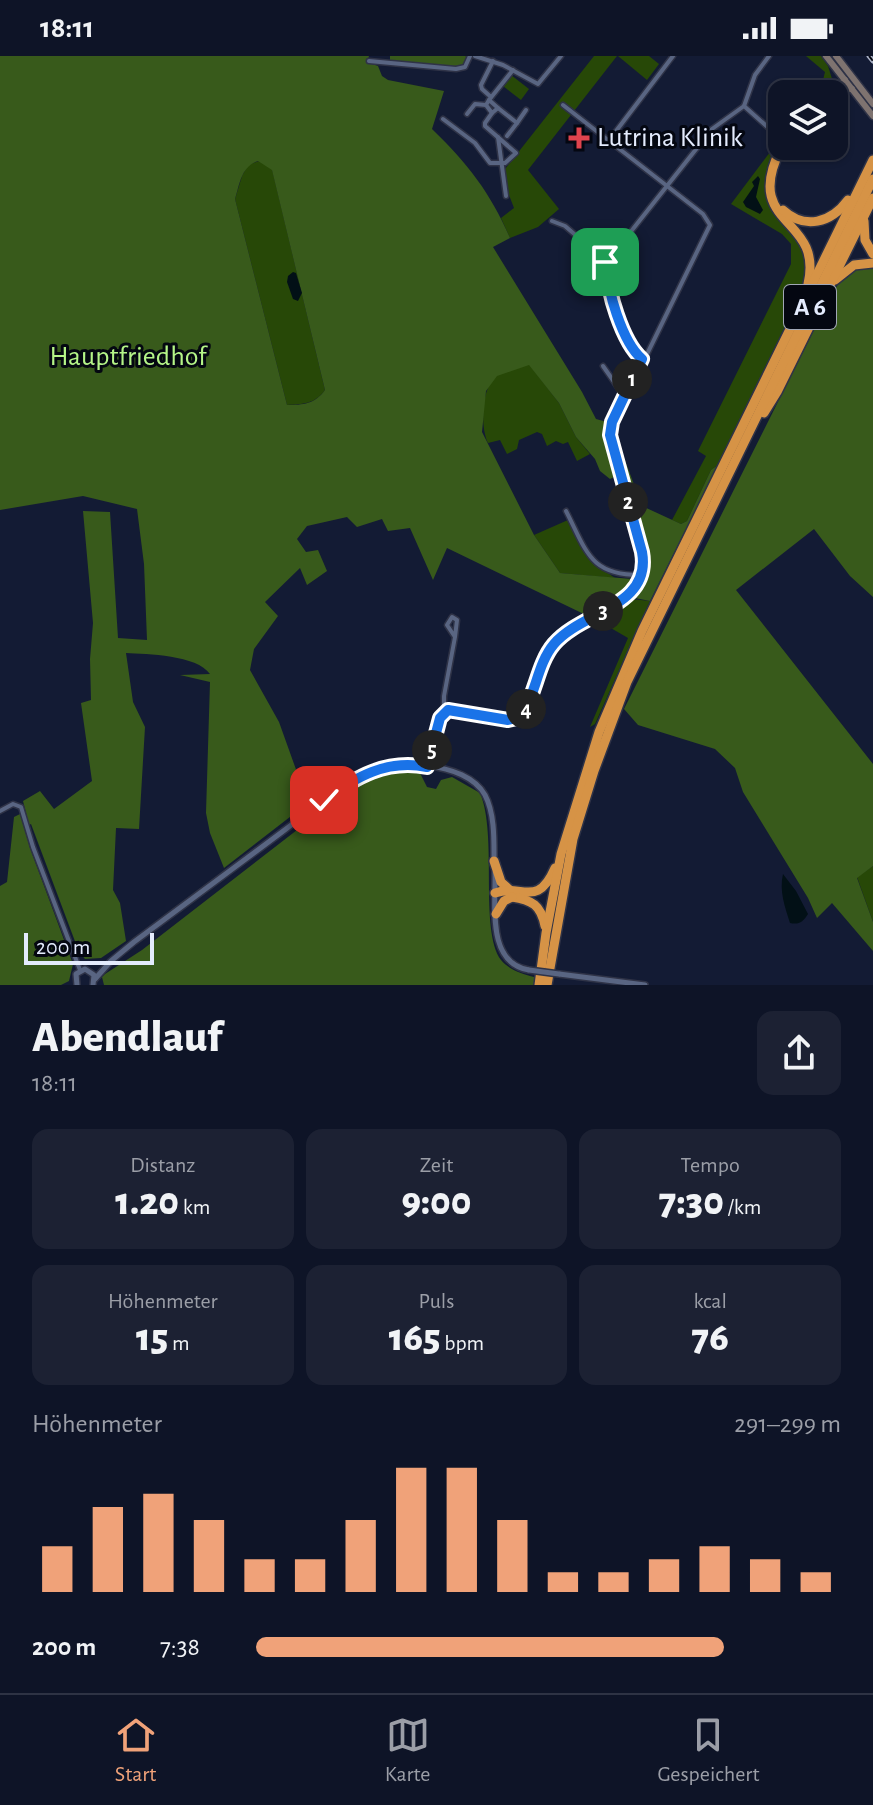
<!DOCTYPE html>
<html lang="de">
<meta charset="utf-8">
<style>
:root{--surface:#0e1427;--page:#1c2133;--text:#f1f3f6;--muted:#9b9ea7;--line:#2e3344;--accent:#f0a279}
body{margin:0;font-family:"Alegreya Sans",sans-serif;background:var(--page);color:var(--text);height:100vh;display:flex;flex-direction:column;font-size:30px;white-space:nowrap}
*{box-sizing:border-box;margin:0}
p{font-size:26px;color:var(--muted)}
.icon{flex:none;width:44px;height:44px;fill:none;stroke:currentColor;stroke-width:2;stroke-linecap:round;stroke-linejoin:round}
.map{position:relative;height:929px;overflow:hidden}
.sheet{display:flex;flex-direction:column;background:var(--surface);flex:1}
.sheet>*{flex:none}
.buttons{position:absolute;left:768px;top:24px;display:grid;gap:16px}
.buttons a{display:grid;place-items:center;width:80px;height:80px;border-radius:16px;background:var(--surface);box-shadow:0 2px 6px #0004,0 0 0 2px var(--line);font-size:40px}
.scale{position:absolute;left:24px;bottom:20px;width:130px;box-sizing:border-box;padding-left:8px;border:4px solid #e4ebfd;border-top:0;font-size:22px;line-height:28px;white-space:nowrap;color:#e4ebfd;-webkit-text-stroke:6px #040711;paint-order:stroke}
.pin{position:absolute;display:grid;place-items:center;width:68px;height:68px;color:#fff;margin:-34px;border-radius:16px;box-shadow:0 4px 12px #0006}
.km{position:absolute;width:40px;height:40px;margin:-20px;border-radius:50%;background:#222;color:#fff;font-size:22px;line-height:40px;text-align:center}
.round{display:grid;place-items:center;flex:none;width:84px;height:84px;border-radius:16px;background:var(--page)}
.headline{display:flex;align-items:center;justify-content:space-between;height:136px;padding:0 32px}
h1{font-size:44px;font-weight:800;line-height:60px}
.figures{display:grid;grid-template-columns:repeat(3,1fr);gap:12px;height:136px;padding:8px 32px}
.figures div{display:grid;align-content:center;border-radius:16px;background:var(--page);text-align:center}
.figures b{font-size:40px;font-weight:800}
.figures small{font-size:22px;font-weight:400}
.figures p{font-size:22px}
.chart{height:224px;padding:16px 32px}
.chart p{display:flex;justify-content:space-between}
.chart svg{width:100%;height:144px;margin-top:8px;stroke:var(--accent);stroke-width:6}
ul{padding:0 32px;list-style:none;font-size:26px}
li{display:grid;grid-template-columns:128px 96px 1fr;align-items:center;height:60px}
li i{height:20px;border-radius:10px;background:var(--accent)}
.status{display:flex;justify-content:space-between;align-items:center;height:56px;padding:0 40px;background:var(--surface);direction:ltr}
.status svg{height:22px;fill:currentColor}
.menu{display:flex;justify-content:space-around;align-items:center;height:112px;border-top:2px solid var(--line);background:var(--surface);font-size:22px;color:var(--muted)}
.menu a{display:grid;justify-items:center;gap:4px}
.menu .current{color:var(--accent)}
.map>svg:first-child{display:block}
.green{fill:#274807}
.forest{fill:#385a1b;fill-rule:evenodd}
.water{fill:#021016}
.lines{fill:none;stroke-linecap:round;stroke-linejoin:round}
.minor-casing{stroke:#2f3347;stroke-width:7}
.tertiary-casing{stroke:#2f3347;stroke-width:8}
.secondary-casing{stroke:#2f3347;stroke-width:9}
.motorway-casing{stroke:#2f3347;stroke-width:12}
.minor{stroke:#596582;stroke-width:4}
.tertiary{stroke:#596582;stroke-width:5}
.secondary{stroke:#7e7370;stroke-width:6}
.motorway{stroke:#d69346;stroke-width:9}
.rail-casing{stroke:#abb2c6;stroke-width:5}
.rail{stroke:#040711;stroke-width:2;stroke-dasharray:6;stroke-linecap:butt}
.tertiary-bridge-casing{stroke:#2f3347;stroke-width:8;stroke-linecap:butt}
.tertiary-bridge{stroke:#596582;stroke-width:5}
.route-casing{stroke:#fff;stroke-width:16}
.route{stroke:#1a73e8;stroke-width:10}
.health-dot{fill:#e0444e;stroke:#040711;stroke-width:3}
.labels{text-anchor:middle;dominant-baseline:central;stroke-width:6;stroke-linejoin:round;paint-order:stroke}
.shield{fill:#040711;stroke:#a1a7b6;stroke-width:2}
.shield-label{font-size:26px;font-weight:bold;fill:#e4ebfd}
.poi-label{font-size:28px;fill:#e4ebfd;stroke:#040711;text-anchor:start}
.park-label{font-size:28px;fill:#b5f588;stroke:#040711}
</style>
<div class="status"><b>18:11</b><svg viewBox="0 0 49 12"><path d="M0 12V9h3v3zM5 12V6h3v6zM10 12V3h3v9zM15 12V0h3v12zM26 1h20v11H26zM47 4h2v5h-2z"/></svg></div>
<div class="map">
<svg width="873" height="929" viewBox="0 0 873 929">
<rect width="100%" height="100%" fill="#131b34"/>
<g class="green">
<polygon points="594,0 617,0 528,114 559,153 538,171 510,182 501,162 514,152 509,139 505,113"/>
<polygon points="618,0 649,0 659,8 647,24"/>
<polygon points="806,0 821,0 828,10 833,26 827,38 815,38 822,28 825,16"/>
<polygon points="511,19 529,33 521,44 503,30"/>
<polygon points="776,88 768,117 767,138 806,197 808,223 718,409 711,414 687,465 681,468 672,464 706,400 698,395 791,208 791,188 782,178 731,148"/>
<path d="M259 105 272 113 325 334C315 348 303 348 287 349L235 143 242 120 248 109Z"/>
<path d="M529 308 559 347 576 381 590 398 577 405 568 386 563 388 556 385 547 390 542 378 537 376 519 384 517 393 507 398 500 384 488 387C480 371 481 331 497 319 505 314 519 312 529 308Z"/>
<path d="M568 464C583 493 587 503 615 522L560 517 534 479Z"/>
<polygon points="631,543 650,545 595,668 590,671 628,582 597,564"/>
<polygon points="873,810 873,866 857,821"/>
</g>
<g class="forest">
<path d="M0 0H369L367 6 378 10 382 20 388 24 444 35 432 73C468 108 490 136 510 182L493 191 582 336 596 363 607 366 606 379 616 420 610 423 600 415 595 403 576 381 559 347 529 309 497 320 486 335 482 376 534 479 560 517 632 523 635 526 634 531 639 534 647 519 648 506 619 402 623 399 642 450 681 468 687 465 711 414 718 409 650 545 625 540 588 560 447 492 433 524 410 472 388 475 382 463 357 471 347 461 307 470 297 483 306 496 318 494 327 515 307 529 300 512 265 546 278 560 254 593 250 614 279 666 308 747 224 812 210 777 206 757 210 626 180 619 210 618C197 599 147 598 126 597L133 646 145 671 139 773 116 772 113 834 120 847 126 885 101 902 85 903 79 896 31 768 29 769 23 745 40 735 54 753 92 725 81 647 91 644 90 603 93 567 83 455 110 456 118 582 147 584 144 508 137 453 83 440 0 454ZM258 105 272 114 325 334C315 348 303 349 287 349L235 143C240 127 241 111 258 105Z"/>
<polygon points="390,0 465,0 468,1 466,9 458,12 390,5"/>
<polygon points="858,210 873,210 873,541 850,520 814,473 736,534 873,708 873,810 857,822 873,866 873,895 832,847 817,862 808,842 743,736 735,712 715,693 638,669 624,653 834,234 846,218"/>
<path d="M406 712 419 715 427 731 436 733 441 724 452 721 480 737C498 779 479 874 501 904 509 914 523 918 534 921V929H104L102 921 105 918 142 894 328 750V744C354 726 375 713 406 712Z"/>
<polygon points="20,758 30,792 73,908 69,925 61,929 0,929 0,830 7,826 14,761"/>
</g>
<g class="water">
<polygon points="758,120 760,123 756,141 763,154 760,158 746,151 743,146 754,130 752,126"/>
<polygon points="293,216 296,217 302,237 298,245 293,243 287,226 288,220"/>
<path d="M783 818 796 835 808 858C803 866 799 869 790 867 785 851 779 835 783 818Z"/>
</g>
<g class="lines">
<defs>
<g id="minor">
<polyline points="475,0 503,9 538,28 561,0"/>
<polyline points="369,5 456,13 465,11 470,0"/>
<polyline points="491,41 482,33 481,29 493,5"/>
<polyline points="489,44 513,14"/>
<polygon points="489,44 498,52 492,57 486,49"/>
<polyline points="744,50 781,83"/>
<polyline points="498,52 517,67 507,80"/>
<polyline points="467,58 475,48 486,49"/>
<polyline points="443,63 475,87 490,107 505,107 516,97 485,70 485,67 492,57"/>
<polyline points="517,67 526,54"/>
<polyline points="498,81 506,140"/>
<polyline points="610,83 673,0"/>
<polyline points="552,165 565,170 608,207"/>
<path d="M642 303C623 286 602 227 610 202L712 73 744 50 755 19 769 0"/>
<polyline points="603,310 624,340"/>
<path d="M566 455C587 496 590 520 642 519"/>
<polyline points="444,655 444,640 455,581 447,569 452,561 457,564 455,581"/>
<polyline points="430,709 435,704 436,688"/>
<path d="M427 710 444 655C469 648 498 673 521 661 538 635 538 600 563 579 589 557 649 547 643 504 638 463 607 411 611 372L710 169 703 158 563 49"/>
<polyline points="0,755 13,748 21,751 33,791 80,914"/>
</g>
<g id="tertiary">
<path d="M495 816C496 848 486 907 529 914"/>
<polyline points="559,918 645,929"/>
<path d="M95 923 111 905 134 886C185 848 236 810 286 773 310 755 334 732 361 719 393 703 465 704 485 739 495 758 494 785 494 806"/>
<polyline points="77,929 76,918 85,913 94,919 93,929"/>
</g>
<g id="secondary">
<polyline points="826,0 873,60"/>
<polyline points="836,0 873,48"/>
<polyline points="829,38 845,24"/>
<polyline points="834,39 843,33 852,33"/>
<polyline points="782,81 780,89 787,97 796,96 800,90"/>
</g>
<g id="motorway">
<path d="M781 92C741 172 824 159 808 228"/>
<path d="M783 154C805 174 831 167 848 144"/>
<polyline points="864,165 865,184 873,198"/>
<polyline points="835,224 854,209 873,207"/>
<polyline points="764,357 777,336 873,142"/>
<polyline points="494,805 501,826 511,835"/>
<path d="M495 837C522 827 537 853 555 812"/>
<path d="M512 841C532 844 541 849 545 870"/>
<polyline points="496,858 504,845 512,841"/>
<polyline points="539,929 546,877 561,798 599,676 642,575 873,104"/>
<polyline points="547,929 573,783 594,715 627,626 873,123"/>
</g>
</defs>
<use href="#minor" class="minor-casing"/>
<use href="#tertiary" class="tertiary-casing"/>
<use href="#secondary" class="secondary-casing"/>
<use href="#motorway" class="motorway-casing"/>
<use href="#minor" class="minor"/>
<use href="#tertiary" class="tertiary"/>
<use href="#secondary" class="secondary"/>
<use href="#motorway" class="motorway"/>
<defs>
<polyline id="rail" points="869,0 873,5"/>
</defs>
<use href="#rail" class="rail-casing"/>
<use href="#rail" class="rail"/>
<defs>
<polyline id="tertiary-bridge" points="529,914 559,918"/>
</defs>
<use href="#tertiary-bridge" class="tertiary-bridge-casing"/>
<use href="#tertiary-bridge" class="tertiary-bridge"/>
</g>
<g class="lines">
<defs>
<path id="route" d="M324 744C356 721 386 703 427 711L440 662 448 654 508 664 521 661C536 639 537 608 554 588 582 555 652 551 642 496L610 379 612 366 642 303C623 287 605 232 608 207L605 206"/>
</defs>
<use href="#route" class="route-casing"/>
<use href="#route" class="route"/>
</g>
<path class="health-dot" d="M575 70h8v8h8v8h-8v8h-8v-8h-8v-8h8z"/>
<g class="labels">
<rect class="shield" x="784" y="229" width="52" height="44" rx="6"/>
<g class="shield-label">
<text x="810" y="251">A 6</text>
</g>
<g class="poi-label">
<text x="597" y="82">Lutrina Klinik</text>
</g>
<g class="park-label">
<text x="128" y="301">Hauptfriedhof</text>
</g>
</g>
</svg>
<div class="buttons">
<a><svg class="icon" aria-label="layers" viewBox="0 0 24 24"><path d="M12 4l9 5-9 5-9-5zM3 14l9 5 9-5"/></svg></a>
</div>
<div class="scale">200 m</div>
<div class="pin" style="left:605px;top:206px;background:#1e9e55"><svg class="icon" aria-label="arrive" viewBox="0 0 24 24"><path d="M6 21V4h12l-3 4 3 4H6"/></svg></div>
<div class="pin" style="left:324px;top:744px;background:#d93025"><svg class="icon" aria-label="check" viewBox="0 0 24 24"><path d="M5 12l5 5 9-10"/></svg></div>
<b class="km" style="left:632px;top:323px">1</b>
<b class="km" style="left:628px;top:446px">2</b>
<b class="km" style="left:603px;top:555px">3</b>
<b class="km" style="left:526px;top:653px">4</b>
<b class="km" style="left:432px;top:694px">5</b>
</div>
<section class="sheet">
<div class="headline"><div><h1>Abendlauf</h1><p>18:11</p></div><a class="round"><svg class="icon" aria-label="share" viewBox="0 0 24 24"><path d="M12 15V3M7 8l5-5 5 5M5 13v7h14v-7"/></svg></a></div>
<div class="figures">
<div><p>Distanz</p><b>1.20<small> km</small></b></div>
<div><p>Zeit</p><b>9:00</b></div>
<div><p>Tempo</p><b>7:30<small> /km</small></b></div>
</div>
<div class="figures">
<div><p>Höhenmeter</p><b>15<small> m</small></b></div>
<div><p>Puls</p><b>165<small> bpm</small></b></div>
<div><p>kcal</p><b>76</b></div>
</div>
<div class="chart"><p><span>Höhenmeter</span>291–299 m</p>
<svg viewBox="0 0 160 44" preserveAspectRatio="none"><path d="M5 44V30M15 44V18M25 44V14M35 44V22M45 44V34M55 44V34M65 44V22M75 44V6M85 44V6M95 44V22M105 44V38M115 44V38M125 44V34M135 44V30M145 44V34M155 44V38"/></svg>
</div>
<ul>
<li><b>200 m</b>7:38<i style="width:80%"></i></li>
</ul>
</section>
<nav class="menu">
<a class="current"><svg class="icon" aria-label="home" viewBox="0 0 24 24"><path d="M3 11l9-7 9 7M6 9v11h12V9"/></svg>Start</a>
<a><svg class="icon" aria-label="map" viewBox="0 0 24 24"><path d="M3 6l6-2 6 2 6-2v14l-6 2-6-2-6 2zM9 4v14M15 6v14"/></svg>Karte</a>
<a><svg class="icon" aria-label="saved" viewBox="0 0 24 24"><path d="M7 4h10v16l-5-4-5 4z"/></svg>Gespeichert</a>
</nav>
